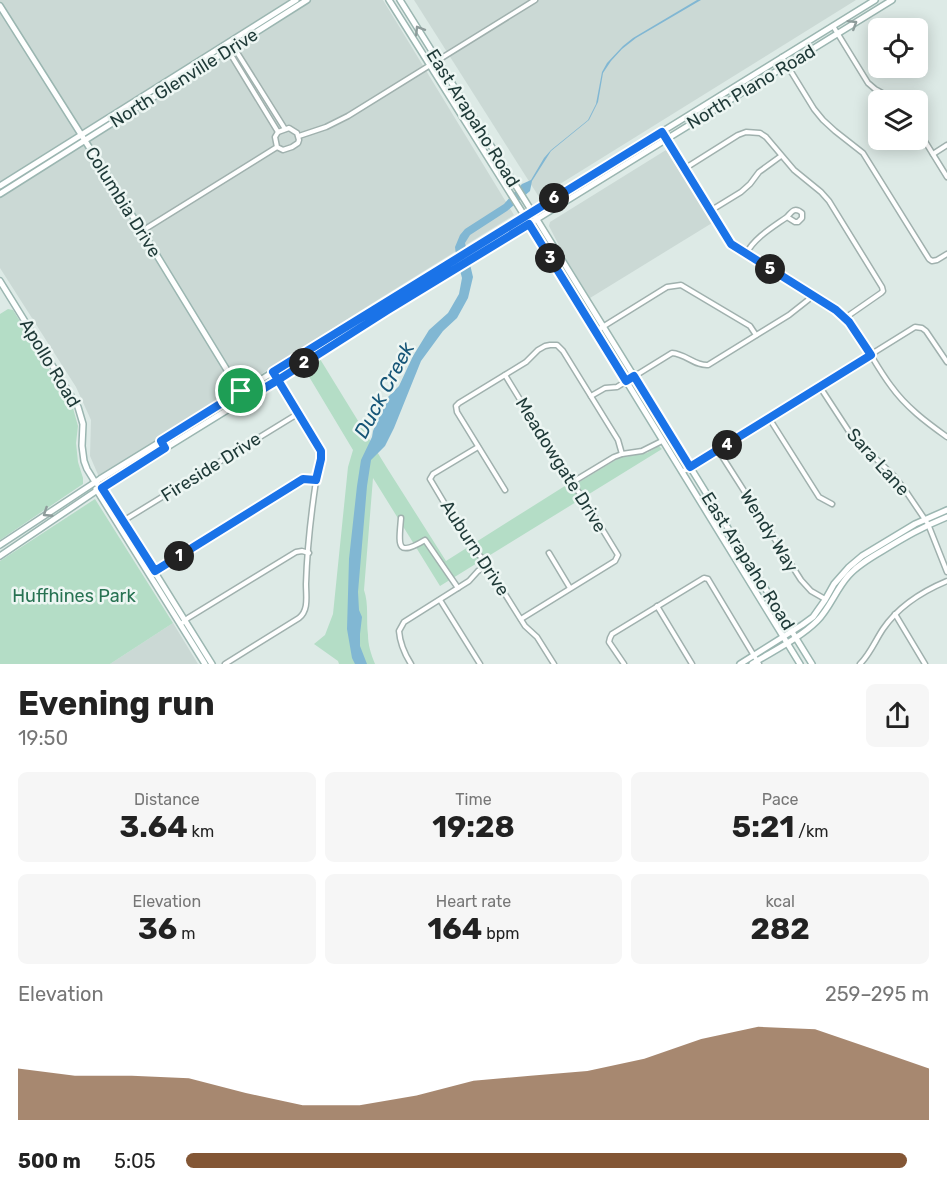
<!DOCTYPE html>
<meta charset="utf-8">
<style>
:root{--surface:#fff;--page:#f6f6f6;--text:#222;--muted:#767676;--accent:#835635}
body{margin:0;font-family:Rubik,sans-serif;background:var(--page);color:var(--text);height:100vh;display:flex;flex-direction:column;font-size:22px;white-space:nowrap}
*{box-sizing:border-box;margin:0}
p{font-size:20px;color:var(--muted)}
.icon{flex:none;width:33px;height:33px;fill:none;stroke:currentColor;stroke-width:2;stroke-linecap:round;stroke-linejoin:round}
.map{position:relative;height:664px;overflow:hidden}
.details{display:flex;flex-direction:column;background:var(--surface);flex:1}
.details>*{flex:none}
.controls{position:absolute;left:868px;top:18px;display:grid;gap:12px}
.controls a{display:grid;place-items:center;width:60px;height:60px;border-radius:9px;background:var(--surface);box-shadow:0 3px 15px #0003;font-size:30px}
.pin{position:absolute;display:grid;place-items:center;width:51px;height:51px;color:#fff;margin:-26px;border:3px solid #fff;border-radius:50%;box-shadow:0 2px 6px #0007}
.km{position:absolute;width:30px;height:30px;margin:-15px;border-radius:50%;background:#222;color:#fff;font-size:16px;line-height:30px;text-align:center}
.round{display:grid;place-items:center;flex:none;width:63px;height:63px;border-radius:9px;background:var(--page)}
.headline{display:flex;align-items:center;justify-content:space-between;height:102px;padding:0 18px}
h1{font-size:33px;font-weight:700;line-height:45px}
.figures{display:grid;grid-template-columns:repeat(3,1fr);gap:9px;height:102px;padding:6px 18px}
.figures div{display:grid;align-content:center;border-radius:9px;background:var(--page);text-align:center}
.figures b{font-size:30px;font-weight:700}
.figures small{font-size:16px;font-weight:400}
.figures p{font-size:16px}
.chart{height:168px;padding:12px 18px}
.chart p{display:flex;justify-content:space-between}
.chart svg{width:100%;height:108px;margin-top:6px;fill:var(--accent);opacity:.7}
ul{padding:0 18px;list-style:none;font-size:20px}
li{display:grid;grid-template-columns:96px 72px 1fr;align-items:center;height:45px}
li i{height:15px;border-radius:8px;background:var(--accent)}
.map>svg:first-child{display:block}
.built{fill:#cbd9d5}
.green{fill:#b4ddc6}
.water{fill:#81b7d3}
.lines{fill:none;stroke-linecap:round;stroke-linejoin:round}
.street-casing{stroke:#a0b1ae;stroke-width:7}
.secondary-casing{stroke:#9bb6b1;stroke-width:8}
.street{stroke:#fff;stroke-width:4}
.secondary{stroke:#fff;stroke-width:5}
.oneway{stroke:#8e9c9b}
.route-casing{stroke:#fff;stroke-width:12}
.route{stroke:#1a73e8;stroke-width:8}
.labels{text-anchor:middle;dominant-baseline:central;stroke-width:5;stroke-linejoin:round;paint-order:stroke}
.street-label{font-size:18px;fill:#1e3937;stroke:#edf6f3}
.park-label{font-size:18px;fill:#277252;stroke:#edf6f3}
.water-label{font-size:20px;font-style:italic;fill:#165577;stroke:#edf6f3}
</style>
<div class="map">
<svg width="947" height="664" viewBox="0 0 947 664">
<rect width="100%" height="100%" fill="#ddeae6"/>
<g class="built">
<polygon points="0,0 383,0 514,215 371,304 99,477 90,456 91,420 76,387 0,268"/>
<polygon points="414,0 856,0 539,197"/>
<polygon points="666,150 712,223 590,298 566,259 549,226 550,222"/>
<polygon points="173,623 198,664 110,664"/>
</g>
<g class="green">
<polygon points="8,309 13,310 73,408 78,426 76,443 78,462 83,478 83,484 0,540 0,314"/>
<path d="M320 359 387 468 446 561 568 484 571 487 619 458 647 453 659 446 662 449 440 586 373 478 364 590C369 605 366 619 368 635 368 645 371 654 375 664H339L338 661 314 644 325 635 333 614 348 467 353 450 305 370Z"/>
<polygon points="95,499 173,623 110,664 0,664 0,561"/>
</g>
<polygon class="water" points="697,0 701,0 636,38 622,49 611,61 603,73 598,102 589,120 551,151 532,181 530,191 507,211 470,235 465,243 473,277 468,298 457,318 443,331 421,361 394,428 385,446 371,460 367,486 358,592 359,610 362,617 360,634 360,646 367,664 355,664 352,658 347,629 349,559 357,486 361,460 372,437 373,431 387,398 399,386 413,356 429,330 448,313 459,294 462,278 456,255 455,247 460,235 465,229 504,204 522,184 531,180 544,158 551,150 588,120 596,104 602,72 607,63 623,46 633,38"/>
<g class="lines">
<defs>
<g id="street">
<polyline points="833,26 868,83 875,89 895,100"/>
<polyline points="228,43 228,50 278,132"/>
<polyline points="233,46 285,129"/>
<polyline points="782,57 814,109 823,120 835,131 863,153 929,259 932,261 937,260 947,254"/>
<polyline points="918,130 947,177"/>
<path d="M662 132 731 244 836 310C860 330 872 361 891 386 906 407 926 422 947 437"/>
<polyline points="299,136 326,127 348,116 535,0"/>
<polyline points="933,154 947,145"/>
<polyline points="684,169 738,135 746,132 760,133 766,137 794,170 821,192 829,201 882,287 883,291 881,293 845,318"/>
<polyline points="710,211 741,192 750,184 759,172 781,156"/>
<polyline points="142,231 277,147 283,150 292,147 298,143 299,140 297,133 289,128 278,132 275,137 277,147"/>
<path d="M746 254C754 238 773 227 787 217 792 211 795 207 802 213V218L798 222H795L787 217"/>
<polyline points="596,331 667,287 681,285 750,326 756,335"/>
<polyline points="505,375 571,483 582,496 618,555 615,561 521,619"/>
<polyline points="820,387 852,436 894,476 905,490 928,524 947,572"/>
<path d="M591 396 605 388 617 387 672 353C686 354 695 366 708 365L789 315 808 300 811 294"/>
<polyline points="769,418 819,497 832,504"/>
<polyline points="478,447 433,474 430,479 470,546 483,559 525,626 537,637 554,664"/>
<polyline points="718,450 801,580 811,591 825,599"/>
<polyline points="682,472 915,327 922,328 926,331 947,362"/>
<polyline points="571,483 614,457 622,454 642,451 662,441"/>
<polyline points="505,490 457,412 456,406 459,403 526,362 538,350 545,346 550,345 557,345 563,351 618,440 622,454"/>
<path d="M401 518C399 544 395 558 425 540L458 588"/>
<polyline points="123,521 299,413"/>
<polyline points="549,553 570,588"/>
<polyline points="155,571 303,479 316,480"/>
<polyline points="440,600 480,664"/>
<polyline points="657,606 692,664"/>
<polyline points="895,614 925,664"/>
<polyline points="181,624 188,618 296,552 302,551 309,553"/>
<path d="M225 664 299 618C309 610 306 596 306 584 307 551 311 514 316 481 318 472 321 463 322 454L321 451 273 372"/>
<path d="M411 664C404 653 400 644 399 631L404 622 469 581 478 571 487 565"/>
<polyline points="624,664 609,642 610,638 612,634 704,578 708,579 759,664"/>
<path d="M860 664C870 654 875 641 883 629 898 607 923 591 947 581"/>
</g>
<g id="secondary">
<polyline points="389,0 534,231 800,664"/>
<polyline points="400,0 541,226 812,664"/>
<polyline points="0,6 142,231 241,393"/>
<polyline points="0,186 296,0"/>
<polyline points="0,194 307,0"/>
<polyline points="0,281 78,407 83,424 82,446 84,461 87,469 95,482 102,488 123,521 212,664"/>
<polyline points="96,489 205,664"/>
<polyline points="0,545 100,479 875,0"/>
<polyline points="0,556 96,491 892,0"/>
<polyline points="740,664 802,625 813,617 825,600 834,584 849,567 862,556 915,524 947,510"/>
<path d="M752 664C773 651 800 638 817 621 830 608 836 589 849 575 858 565 870 558 882 551 905 537 922 527 947 517"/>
</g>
</defs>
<use href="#street" class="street-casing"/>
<use href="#secondary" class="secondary-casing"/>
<use href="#street" class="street"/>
<use href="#secondary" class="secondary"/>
</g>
<defs><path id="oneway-chevron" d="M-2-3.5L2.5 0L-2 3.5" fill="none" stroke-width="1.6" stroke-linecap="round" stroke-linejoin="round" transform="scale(1.5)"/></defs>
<g class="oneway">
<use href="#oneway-chevron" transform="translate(853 24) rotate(-32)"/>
<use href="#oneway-chevron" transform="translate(419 30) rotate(-122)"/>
<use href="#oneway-chevron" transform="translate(47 513) rotate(147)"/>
</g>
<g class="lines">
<defs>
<polyline id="route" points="241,391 161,441 165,448 102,488 155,571 303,479 316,480 321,459 321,451 278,380 388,310 529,224 626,381 634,376 690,467 871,355 849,322 836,310 731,244 662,132 273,372 278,380 246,399 241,391"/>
</defs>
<use href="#route" class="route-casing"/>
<use href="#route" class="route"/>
</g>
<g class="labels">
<g class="street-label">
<text transform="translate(184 78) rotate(-32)">North Glenville Drive</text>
<text transform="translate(751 87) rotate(-31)">North Plano Road</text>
<text transform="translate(473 118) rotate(58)">East Arapaho Road</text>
<text transform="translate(123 202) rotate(58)">Columbia Drive</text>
<text transform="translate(50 363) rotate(59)">Apollo Road</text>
<text transform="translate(878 462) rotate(48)">Sara Lane</text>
<text transform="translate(561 465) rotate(58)">Meadowgate Drive</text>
<text transform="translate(211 467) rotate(-32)">Fireside Drive</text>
<text transform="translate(769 531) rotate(58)">Wendy Way</text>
<text transform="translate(475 548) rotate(57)">Auburn Drive</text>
<text transform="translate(748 561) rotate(58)">East Arapaho Road</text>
</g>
<g class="park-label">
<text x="74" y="596">Huffhines Park</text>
</g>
<g class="water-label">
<text transform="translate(384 390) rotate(-62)">Duck Creek</text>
</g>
</g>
</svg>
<div class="controls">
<a><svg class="icon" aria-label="locate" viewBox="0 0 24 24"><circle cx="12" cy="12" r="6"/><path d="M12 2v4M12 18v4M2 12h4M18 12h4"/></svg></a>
<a><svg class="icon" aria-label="layers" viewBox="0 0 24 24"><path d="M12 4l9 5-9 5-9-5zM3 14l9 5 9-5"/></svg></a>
</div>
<div class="pin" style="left:241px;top:391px;background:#1e9e55"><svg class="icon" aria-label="arrive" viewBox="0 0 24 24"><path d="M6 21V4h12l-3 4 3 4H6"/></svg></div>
<b class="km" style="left:179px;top:556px">1</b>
<b class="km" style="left:304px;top:363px">2</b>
<b class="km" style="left:550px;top:258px">3</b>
<b class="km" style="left:727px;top:445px">4</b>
<b class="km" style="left:770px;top:269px">5</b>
<b class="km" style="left:554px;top:198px">6</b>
</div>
<section class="details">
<div class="headline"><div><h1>Evening run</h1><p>19:50</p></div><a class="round"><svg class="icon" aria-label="share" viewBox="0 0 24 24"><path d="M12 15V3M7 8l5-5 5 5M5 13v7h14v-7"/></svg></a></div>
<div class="figures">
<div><p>Distance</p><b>3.64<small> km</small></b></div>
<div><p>Time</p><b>19:28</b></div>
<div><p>Pace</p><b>5:21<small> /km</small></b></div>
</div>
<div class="figures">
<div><p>Elevation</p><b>36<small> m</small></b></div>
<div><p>Heart rate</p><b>164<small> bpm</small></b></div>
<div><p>kcal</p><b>282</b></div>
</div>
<div class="chart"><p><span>Elevation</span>259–295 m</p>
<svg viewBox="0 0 160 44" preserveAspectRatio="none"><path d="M0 44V23L10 26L20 26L30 27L40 33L50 38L60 38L70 34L80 28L90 26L100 24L110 19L120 11L130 6L140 7L150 15L160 23V44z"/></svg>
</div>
<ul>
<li><b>500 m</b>5:05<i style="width:97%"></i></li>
</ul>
</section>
